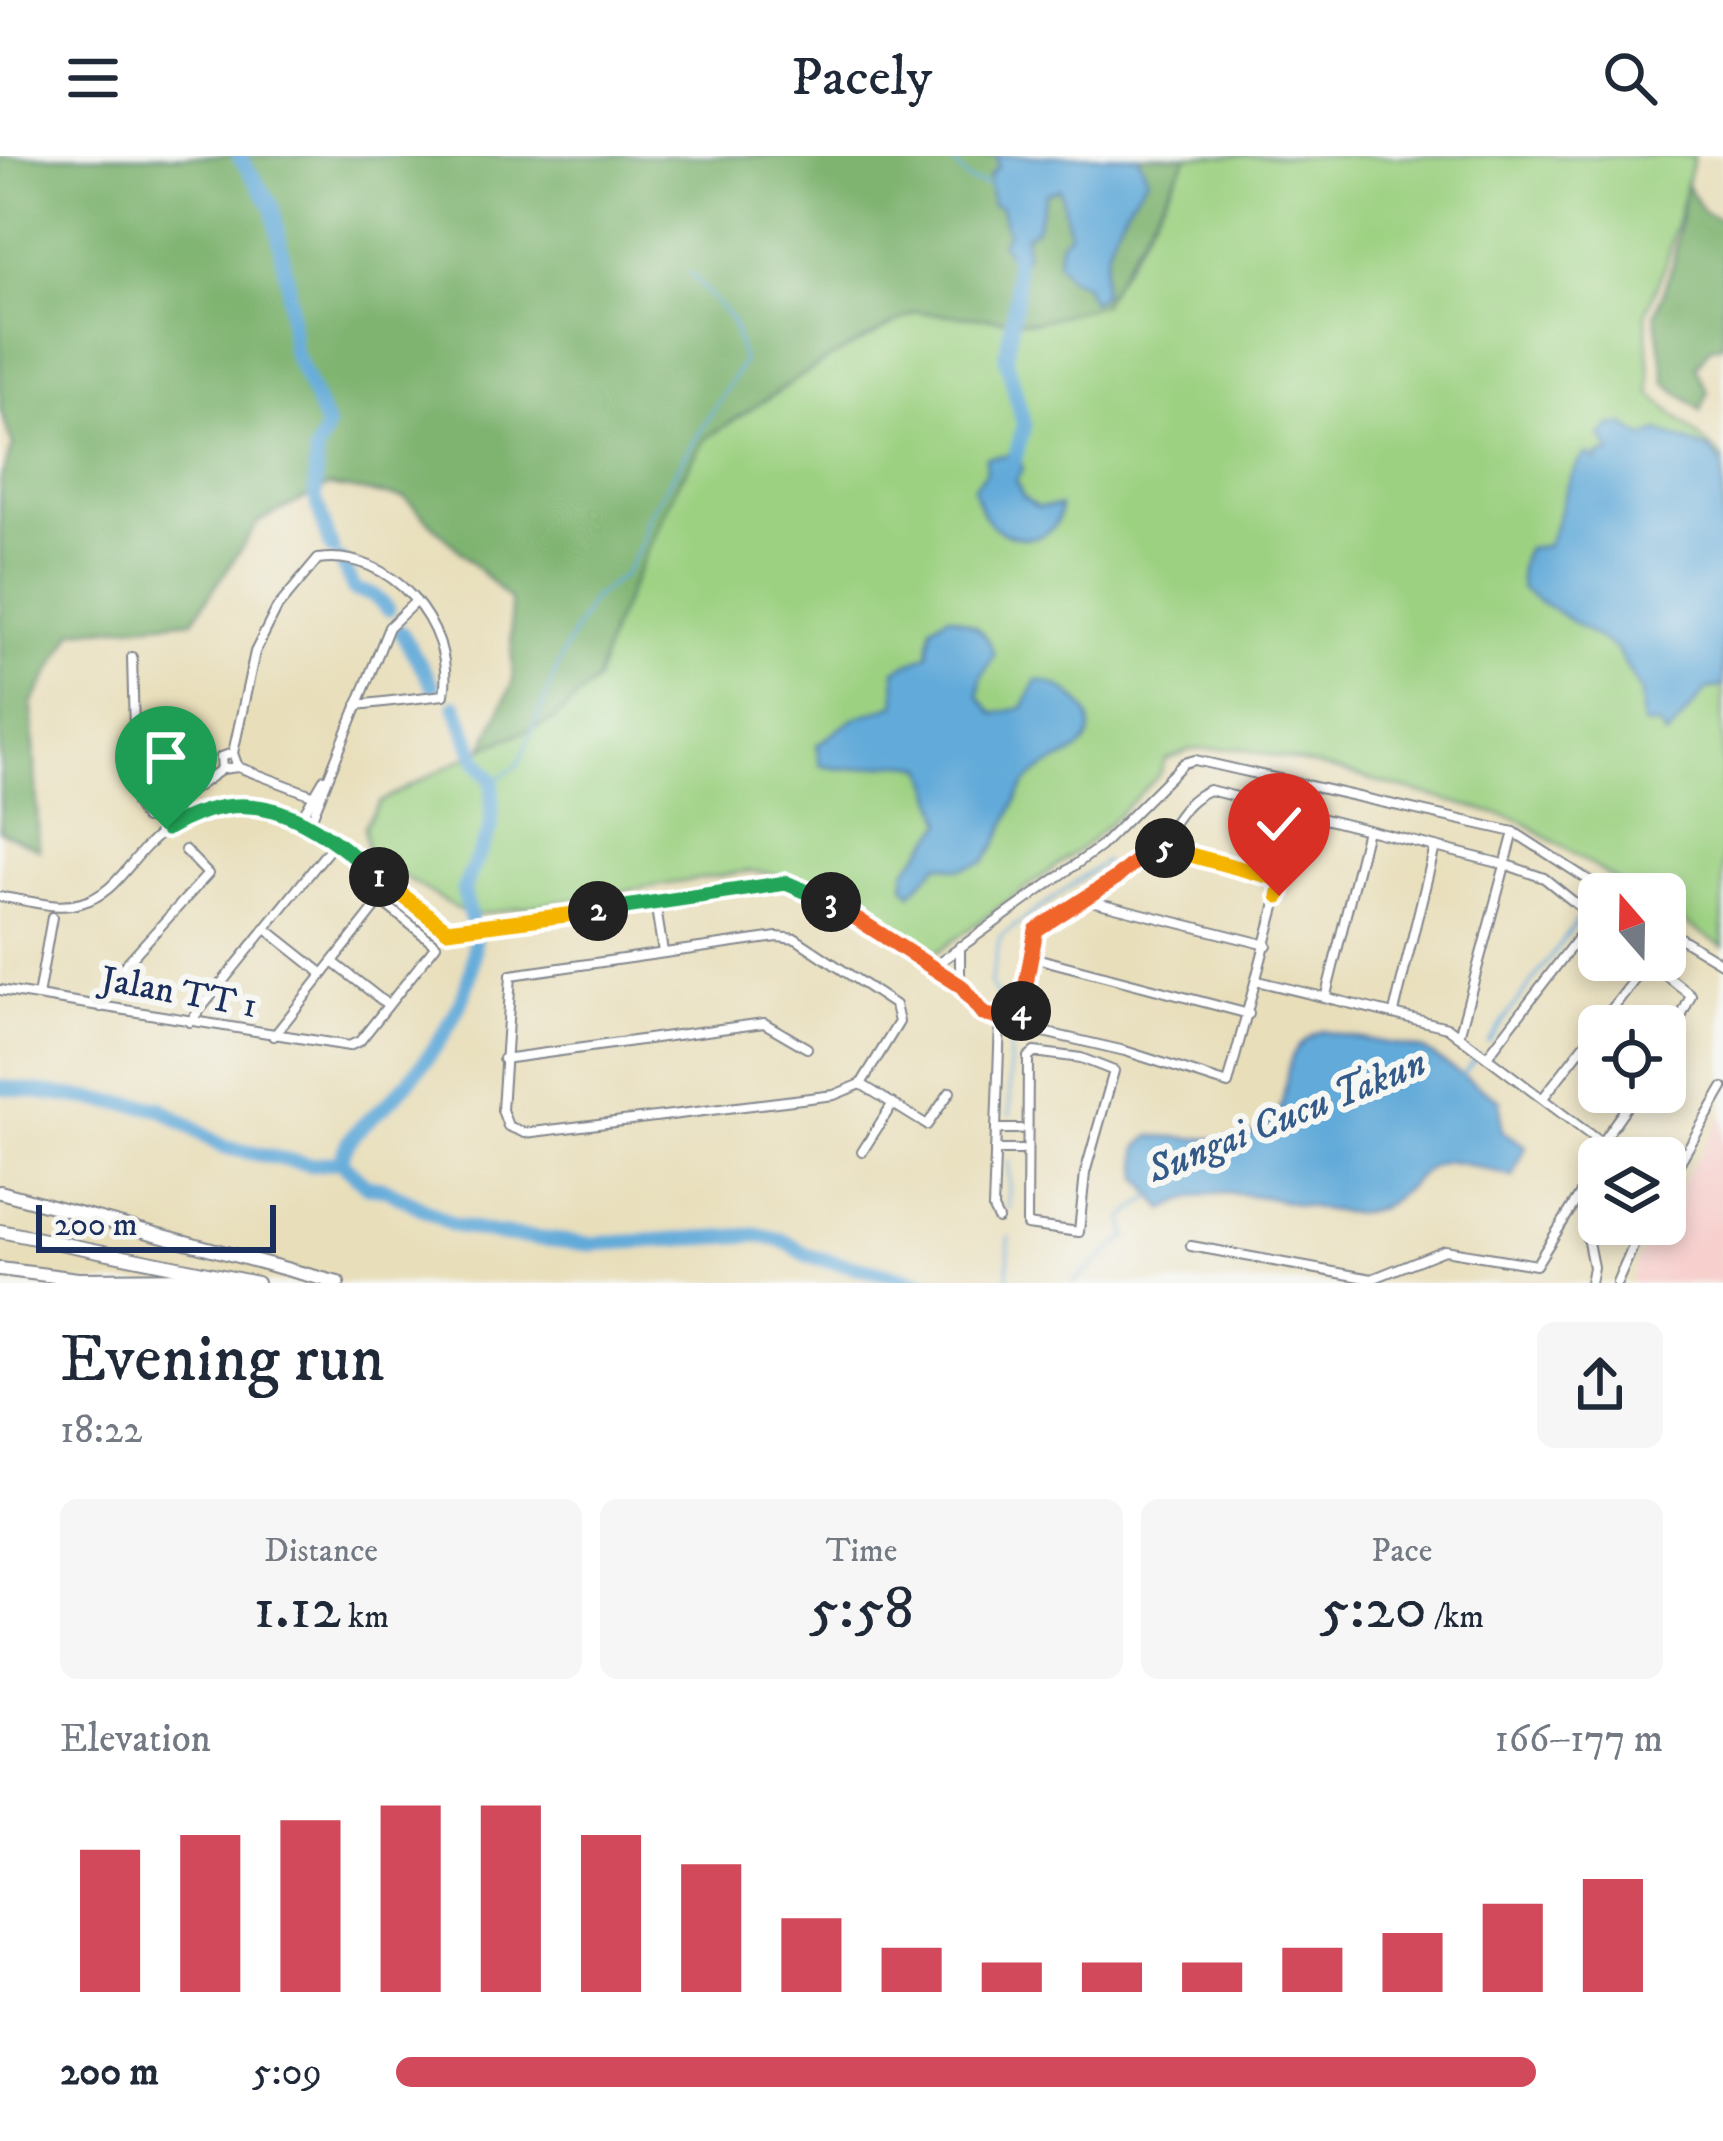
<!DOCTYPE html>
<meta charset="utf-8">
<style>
:root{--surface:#fff;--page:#f6f6f7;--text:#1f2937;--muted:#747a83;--accent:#d1495b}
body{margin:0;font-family:"IM FELL DW Pica",serif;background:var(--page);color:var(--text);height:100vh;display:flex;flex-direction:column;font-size:45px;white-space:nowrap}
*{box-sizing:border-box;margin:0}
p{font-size:39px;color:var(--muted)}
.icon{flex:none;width:66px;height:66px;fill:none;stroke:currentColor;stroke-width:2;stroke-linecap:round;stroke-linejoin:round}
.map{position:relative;height:1127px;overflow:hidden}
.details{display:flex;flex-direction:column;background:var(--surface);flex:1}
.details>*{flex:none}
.needle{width:78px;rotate:340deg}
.controls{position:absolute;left:1578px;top:717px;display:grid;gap:24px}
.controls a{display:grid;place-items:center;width:108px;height:108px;border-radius:18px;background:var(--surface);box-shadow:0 6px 18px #0003;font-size:60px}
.scale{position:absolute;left:36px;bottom:30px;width:240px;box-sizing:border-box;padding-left:12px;border:6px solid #1b2f5e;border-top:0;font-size:33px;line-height:42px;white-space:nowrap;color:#1b2f5e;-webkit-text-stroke:9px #f6f6f2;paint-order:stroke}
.pin{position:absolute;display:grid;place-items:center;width:102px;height:102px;color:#fff;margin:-123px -51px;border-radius:50% 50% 50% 0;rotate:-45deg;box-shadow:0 0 12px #0007}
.pin .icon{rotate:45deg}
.km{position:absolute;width:60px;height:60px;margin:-30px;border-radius:50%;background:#222;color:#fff;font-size:33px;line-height:60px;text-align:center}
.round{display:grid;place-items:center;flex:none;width:126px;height:126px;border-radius:18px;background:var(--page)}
.summary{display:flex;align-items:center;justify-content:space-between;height:204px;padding:0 60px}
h1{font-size:66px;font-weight:600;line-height:90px}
.figures{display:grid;grid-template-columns:repeat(3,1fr);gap:18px;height:204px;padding:12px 60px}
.figures div{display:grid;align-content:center;border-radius:18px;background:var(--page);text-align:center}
.figures b{font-size:60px;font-weight:600}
.figures small{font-size:33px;font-weight:400}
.figures p{font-size:33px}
.chart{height:336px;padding:24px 60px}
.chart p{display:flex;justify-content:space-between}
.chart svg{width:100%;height:216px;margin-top:12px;stroke:var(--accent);stroke-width:6}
ul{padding:0 60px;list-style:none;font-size:39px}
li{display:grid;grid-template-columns:192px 144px 1fr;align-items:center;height:90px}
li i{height:30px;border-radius:15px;background:var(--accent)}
header{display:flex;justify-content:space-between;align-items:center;height:156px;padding:0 60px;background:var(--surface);font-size:54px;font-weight:600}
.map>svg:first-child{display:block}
.built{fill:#f7d0ce}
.green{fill:#9dd182;stroke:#5c8070;stroke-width:3}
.forest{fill:#7eb370;stroke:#4c7167;stroke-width:3}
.water{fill:#62aad9;stroke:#3e6c9c;stroke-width:3}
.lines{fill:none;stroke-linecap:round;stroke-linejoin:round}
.stream{stroke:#62aad9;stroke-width:3}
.river{stroke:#62aad9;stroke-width:15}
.minor-casing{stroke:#82868c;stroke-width:12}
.trunk-casing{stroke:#82868c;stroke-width:16}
.minor{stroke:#fff;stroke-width:8}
.trunk{stroke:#fff;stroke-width:12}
.split-1-casing{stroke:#fff;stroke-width:24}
.split-2-casing{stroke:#fff;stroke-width:24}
.split-3-casing{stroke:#fff;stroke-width:24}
.split-4-casing{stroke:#fff;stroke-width:24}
.split-5-casing{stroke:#fff;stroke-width:24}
.split-6-casing{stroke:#fff;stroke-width:24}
.split-1{stroke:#22a559;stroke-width:15}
.split-2{stroke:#f5b400;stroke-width:15}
.split-3{stroke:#22a559;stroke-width:15}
.split-4{stroke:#f0652b;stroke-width:15}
.split-5{stroke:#f0652b;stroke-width:15}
.split-6{stroke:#f5b400;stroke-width:15}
.labels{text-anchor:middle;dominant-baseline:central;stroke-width:12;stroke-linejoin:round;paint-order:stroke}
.street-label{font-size:36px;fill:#1b2f5e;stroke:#f6f6f2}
.water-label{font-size:39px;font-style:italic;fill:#345a89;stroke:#f6f6f2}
</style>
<header><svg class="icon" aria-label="menu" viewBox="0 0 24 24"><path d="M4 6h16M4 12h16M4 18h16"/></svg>Pacely<svg class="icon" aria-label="search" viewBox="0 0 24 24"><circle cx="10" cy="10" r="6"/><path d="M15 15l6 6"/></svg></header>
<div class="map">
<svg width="1723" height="1127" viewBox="0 0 1723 1127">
<rect width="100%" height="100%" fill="#f6f6f2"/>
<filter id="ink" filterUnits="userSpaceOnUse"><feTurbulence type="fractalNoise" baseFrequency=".00833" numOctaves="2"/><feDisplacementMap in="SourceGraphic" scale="24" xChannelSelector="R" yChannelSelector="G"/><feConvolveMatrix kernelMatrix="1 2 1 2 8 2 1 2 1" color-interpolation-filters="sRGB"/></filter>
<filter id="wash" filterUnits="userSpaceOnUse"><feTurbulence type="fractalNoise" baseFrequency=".004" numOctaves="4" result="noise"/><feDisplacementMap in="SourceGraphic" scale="48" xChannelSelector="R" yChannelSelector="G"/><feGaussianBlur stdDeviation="2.7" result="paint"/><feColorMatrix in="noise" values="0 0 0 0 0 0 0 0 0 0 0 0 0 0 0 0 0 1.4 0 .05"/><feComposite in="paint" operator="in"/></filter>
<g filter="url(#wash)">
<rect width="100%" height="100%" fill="#e8deba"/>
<polygon class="built" points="1723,959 1723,1127 1631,1127 1643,1091 1657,1068 1665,1068 1665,1054"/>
<path class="green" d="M1188 0H1694L1666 108 1646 156 1651 238 1723 302V790L1665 755V738H1637L1520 664 1339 615 1239 592 1189 594 1165 604 1160 618 1092 684 939 795 921 796C866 760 817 720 750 715L469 760 368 699 364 670 380 646 483 592 552 565 595 526 611 475 676 331 705 283 823 206 916 156 1036 166 1124 113Z"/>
<g class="forest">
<polygon points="0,0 1188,0 1101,149 1036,166 916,156 823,206 705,283 676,331 611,475 596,525 552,565 483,592 513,525 510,444 405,342 329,330 259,366 193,464 74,475 32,548 39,693 0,675 0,323 13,290 0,253"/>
<polygon points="1686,28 1703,56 1723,64 1723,189 1710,191 1696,211 1708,236 1701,255 1666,227 1655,158 1673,108"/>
</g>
<g class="water">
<path d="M997 0H1138L1148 22C1119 57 1101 92 1103 138L1092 146 1084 128 1069 122 1057 105 1061 85 1069 77 1060 33 1046 37 1036 72 1025 80V100L1017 112 1001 87 1007 78 1001 51 992 49 989 21 998 11Z"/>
<path d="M1625 269 1645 282 1659 275 1710 294 1723 309V530L1706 534 1667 581 1659 570 1643 569 1641 537 1617 494 1521 433C1519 416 1518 408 1527 392L1546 390C1564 359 1562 323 1587 298L1597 305 1598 299 1612 297 1601 280 1611 270Z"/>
<path d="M1017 298 1023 313 1016 324 1023 341 1037 351 1060 350C1060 391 1005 390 985 361 980 353 977 341 973 332L986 316V301Z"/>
<path d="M949 459C971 467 988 474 994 499L981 522 979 541 994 558 1023 552 1037 524C1069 527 1113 568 1078 594 1063 606 1048 606 1030 623 1015 638 1004 683 984 706L959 713 939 708 911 737 904 729 906 714 944 667 925 611C889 601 856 620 820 609L817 589 855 562 896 548 895 514 928 498 932 470Z"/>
<path d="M1322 875 1424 894 1500 944 1502 975 1526 990 1513 1021C1493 1016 1469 1007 1449 1006 1414 1006 1401 1059 1354 1057 1286 1054 1226 1016 1164 1054L1140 1023 1138 991 1151 980C1182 980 1235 990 1263 973 1303 949 1265 897 1322 875Z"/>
</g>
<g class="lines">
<g class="stream">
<polyline points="949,0 969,25 989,29"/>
<polyline points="493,626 518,609 566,491 592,443 624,419 642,387 647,362 743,206 732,165 690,117"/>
<polyline points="1010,859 990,828 1000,781 1105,705"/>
<polyline points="1488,886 1579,762"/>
<polyline points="1462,920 1478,899"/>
<polyline points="1010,959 1010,884"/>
<polyline points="1009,1052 1009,1005"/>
<polyline points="1008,1127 1009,1081"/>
<polyline points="1073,1127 1127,1081 1124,1062 1151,1041"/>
</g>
<g class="river">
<polyline points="239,0 273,51 288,128 293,194 327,271 316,297 315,340"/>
<polyline points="1011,316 1024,270 1006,201 1016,139 1015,93"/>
<polyline points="317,348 332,393"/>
<polyline points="341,405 354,434 372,438 388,453"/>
<polyline points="401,476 433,530"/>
<polyline points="456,550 477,604 493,626 491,672 463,734 471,764"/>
<polyline points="0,931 160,952 223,991 311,1009 340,1005 367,1030 386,1033 453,1069 496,1078 590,1088 756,1079 784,1085 809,1100 924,1127"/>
<path d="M340 1005C350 973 370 965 392 943 432 902 477 839 474 782"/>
</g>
</g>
</g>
<g filter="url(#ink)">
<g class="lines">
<defs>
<g id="minor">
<polyline points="132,501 136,648 145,663 152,663 222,613 238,611 320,642"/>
<path d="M238 611 233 597 255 496 277 452 318 403C389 392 456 469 444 539L357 549"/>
<polyline points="222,613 221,601 233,597"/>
<polyline points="301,662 324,623"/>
<polyline points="310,667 389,471 416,445"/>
<polyline points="1156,690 1283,724"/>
<path d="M0 741C27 743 55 755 81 747 114 738 126 710 149 688 189 647 250 640 302 663 358 687 392 750 447 774L786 727 808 732C857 763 916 791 959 829 975 842 980 857 1000 866L1125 895 1228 928 1300 657"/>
<polyline points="1087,744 1267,789"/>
<polyline points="655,746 663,796"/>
<polyline points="265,772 323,818"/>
<polyline points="1665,773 1723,808"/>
<polygon points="777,781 796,783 895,849 899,866 861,928 834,939 525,977 508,970 502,954 511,819"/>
<polyline points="960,790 960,829"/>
<polyline points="1032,801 1249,858"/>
<polyline points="1648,805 1691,839 1665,897"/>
<polyline points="333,806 388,849"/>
<polyline points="933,811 1100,691 1184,607 1195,604 1514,676 1610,738"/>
<polyline points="1257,825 1447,871 1601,987 1603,1002"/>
<polyline points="0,834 349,890 360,885 436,789 381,745"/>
<polyline points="1326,839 1367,674"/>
<polyline points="38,840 52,761"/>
<polyline points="101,851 115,820 208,718 185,694"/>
<polyline points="1394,856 1435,691"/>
<polyline points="190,866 336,685"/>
<path d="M1018 867 1036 774C1079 748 1123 722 1158 686 1178 666 1181 646 1209 634L1507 709 1544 722 1599 766"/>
<polyline points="274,880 391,732"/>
<polyline points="1459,880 1514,676"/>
<polygon points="1034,896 1081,902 1114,915 1085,1017 1079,1076 1027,1069 1028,901"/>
<polyline points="1489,898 1593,762"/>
<polyline points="503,903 764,867 807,892"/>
<polyline points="861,928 927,969 950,936"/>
<polyline points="1543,942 1649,805"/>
<polyline points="996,973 1020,973"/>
<polyline points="1601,987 1637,936"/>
<polyline points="995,994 1021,994"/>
<polyline points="862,996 893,947"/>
<polyline points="1665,1032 1723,932"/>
<polyline points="1581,1037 1599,1049"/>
<polyline points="998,1063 993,1053 1000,866"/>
<polyline points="1191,1090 1372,1123 1444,1094 1536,1109 1599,1008"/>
<polyline points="1590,1127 1593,1111 1585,1071 1599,1051"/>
<polyline points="1617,1127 1643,1068"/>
</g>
<g id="trunk">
<polyline points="0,1036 338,1127"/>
<polyline points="0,1075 257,1127"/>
<polyline points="0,1113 78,1123 207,1122"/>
</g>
</defs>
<use href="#minor" class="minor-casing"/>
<use href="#trunk" class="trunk-casing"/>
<use href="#minor" class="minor"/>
<use href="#trunk" class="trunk"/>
</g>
</g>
<g class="lines" filter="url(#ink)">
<defs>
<path id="split-1" d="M166 673C253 621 311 664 379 721"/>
<polyline id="split-2" points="379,721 447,774 598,755"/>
<polyline id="split-3" points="598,755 786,727 831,746"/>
<polyline id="split-4" points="831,746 961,830 983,858 1018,867 1021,855"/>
<polyline id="split-5" points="1021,855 1036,774 1116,722 1155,689 1165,692"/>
<polyline id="split-6" points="1165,692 1283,724 1279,740"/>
</defs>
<use href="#split-1" class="split-1-casing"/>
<use href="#split-2" class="split-2-casing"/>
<use href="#split-3" class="split-3-casing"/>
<use href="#split-4" class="split-4-casing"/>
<use href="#split-5" class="split-5-casing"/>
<use href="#split-6" class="split-6-casing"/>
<use href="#split-1" class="split-1"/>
<use href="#split-2" class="split-2"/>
<use href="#split-3" class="split-3"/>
<use href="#split-4" class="split-4"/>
<use href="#split-5" class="split-5"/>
<use href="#split-6" class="split-6"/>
</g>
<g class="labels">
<g class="street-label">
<text transform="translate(179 837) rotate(10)">Jalan TT 1</text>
</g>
<g class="water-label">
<text transform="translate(1287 961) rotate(-22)">Sungai Cucu Takun</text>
</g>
</g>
</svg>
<div class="controls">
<a><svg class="needle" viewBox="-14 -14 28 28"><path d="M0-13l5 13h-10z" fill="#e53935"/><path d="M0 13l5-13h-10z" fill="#747a83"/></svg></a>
<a><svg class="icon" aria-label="locate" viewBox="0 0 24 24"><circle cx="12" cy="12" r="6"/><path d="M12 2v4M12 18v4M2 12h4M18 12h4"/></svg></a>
<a><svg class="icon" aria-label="layers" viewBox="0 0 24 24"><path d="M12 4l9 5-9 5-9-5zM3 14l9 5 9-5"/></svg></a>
</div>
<div class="scale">200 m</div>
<div class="pin" style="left:166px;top:673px;background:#1e9e55"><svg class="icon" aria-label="arrive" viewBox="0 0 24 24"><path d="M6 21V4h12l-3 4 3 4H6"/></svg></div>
<div class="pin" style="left:1279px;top:740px;background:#d93025"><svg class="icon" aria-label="check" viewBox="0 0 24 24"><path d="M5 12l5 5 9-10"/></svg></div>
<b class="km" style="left:379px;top:721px">1</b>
<b class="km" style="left:598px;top:755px">2</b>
<b class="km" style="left:831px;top:746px">3</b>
<b class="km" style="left:1021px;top:855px">4</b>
<b class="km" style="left:1165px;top:692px">5</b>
</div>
<section class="details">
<div class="summary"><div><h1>Evening run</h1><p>18:22</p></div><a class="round"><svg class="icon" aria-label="share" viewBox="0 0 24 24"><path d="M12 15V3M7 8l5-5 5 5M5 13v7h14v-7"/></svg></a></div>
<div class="figures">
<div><p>Distance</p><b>1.12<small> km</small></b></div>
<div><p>Time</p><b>5:58</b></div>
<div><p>Pace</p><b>5:20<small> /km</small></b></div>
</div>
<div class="chart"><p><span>Elevation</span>166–177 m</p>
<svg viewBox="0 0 160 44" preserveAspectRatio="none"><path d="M5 44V15M15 44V12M25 44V9M35 44V6M45 44V6M55 44V12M65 44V18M75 44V29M85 44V35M95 44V38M105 44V38M115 44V38M125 44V35M135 44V32M145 44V26M155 44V21"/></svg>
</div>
<ul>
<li><b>200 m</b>5:09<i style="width:90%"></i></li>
</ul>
</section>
